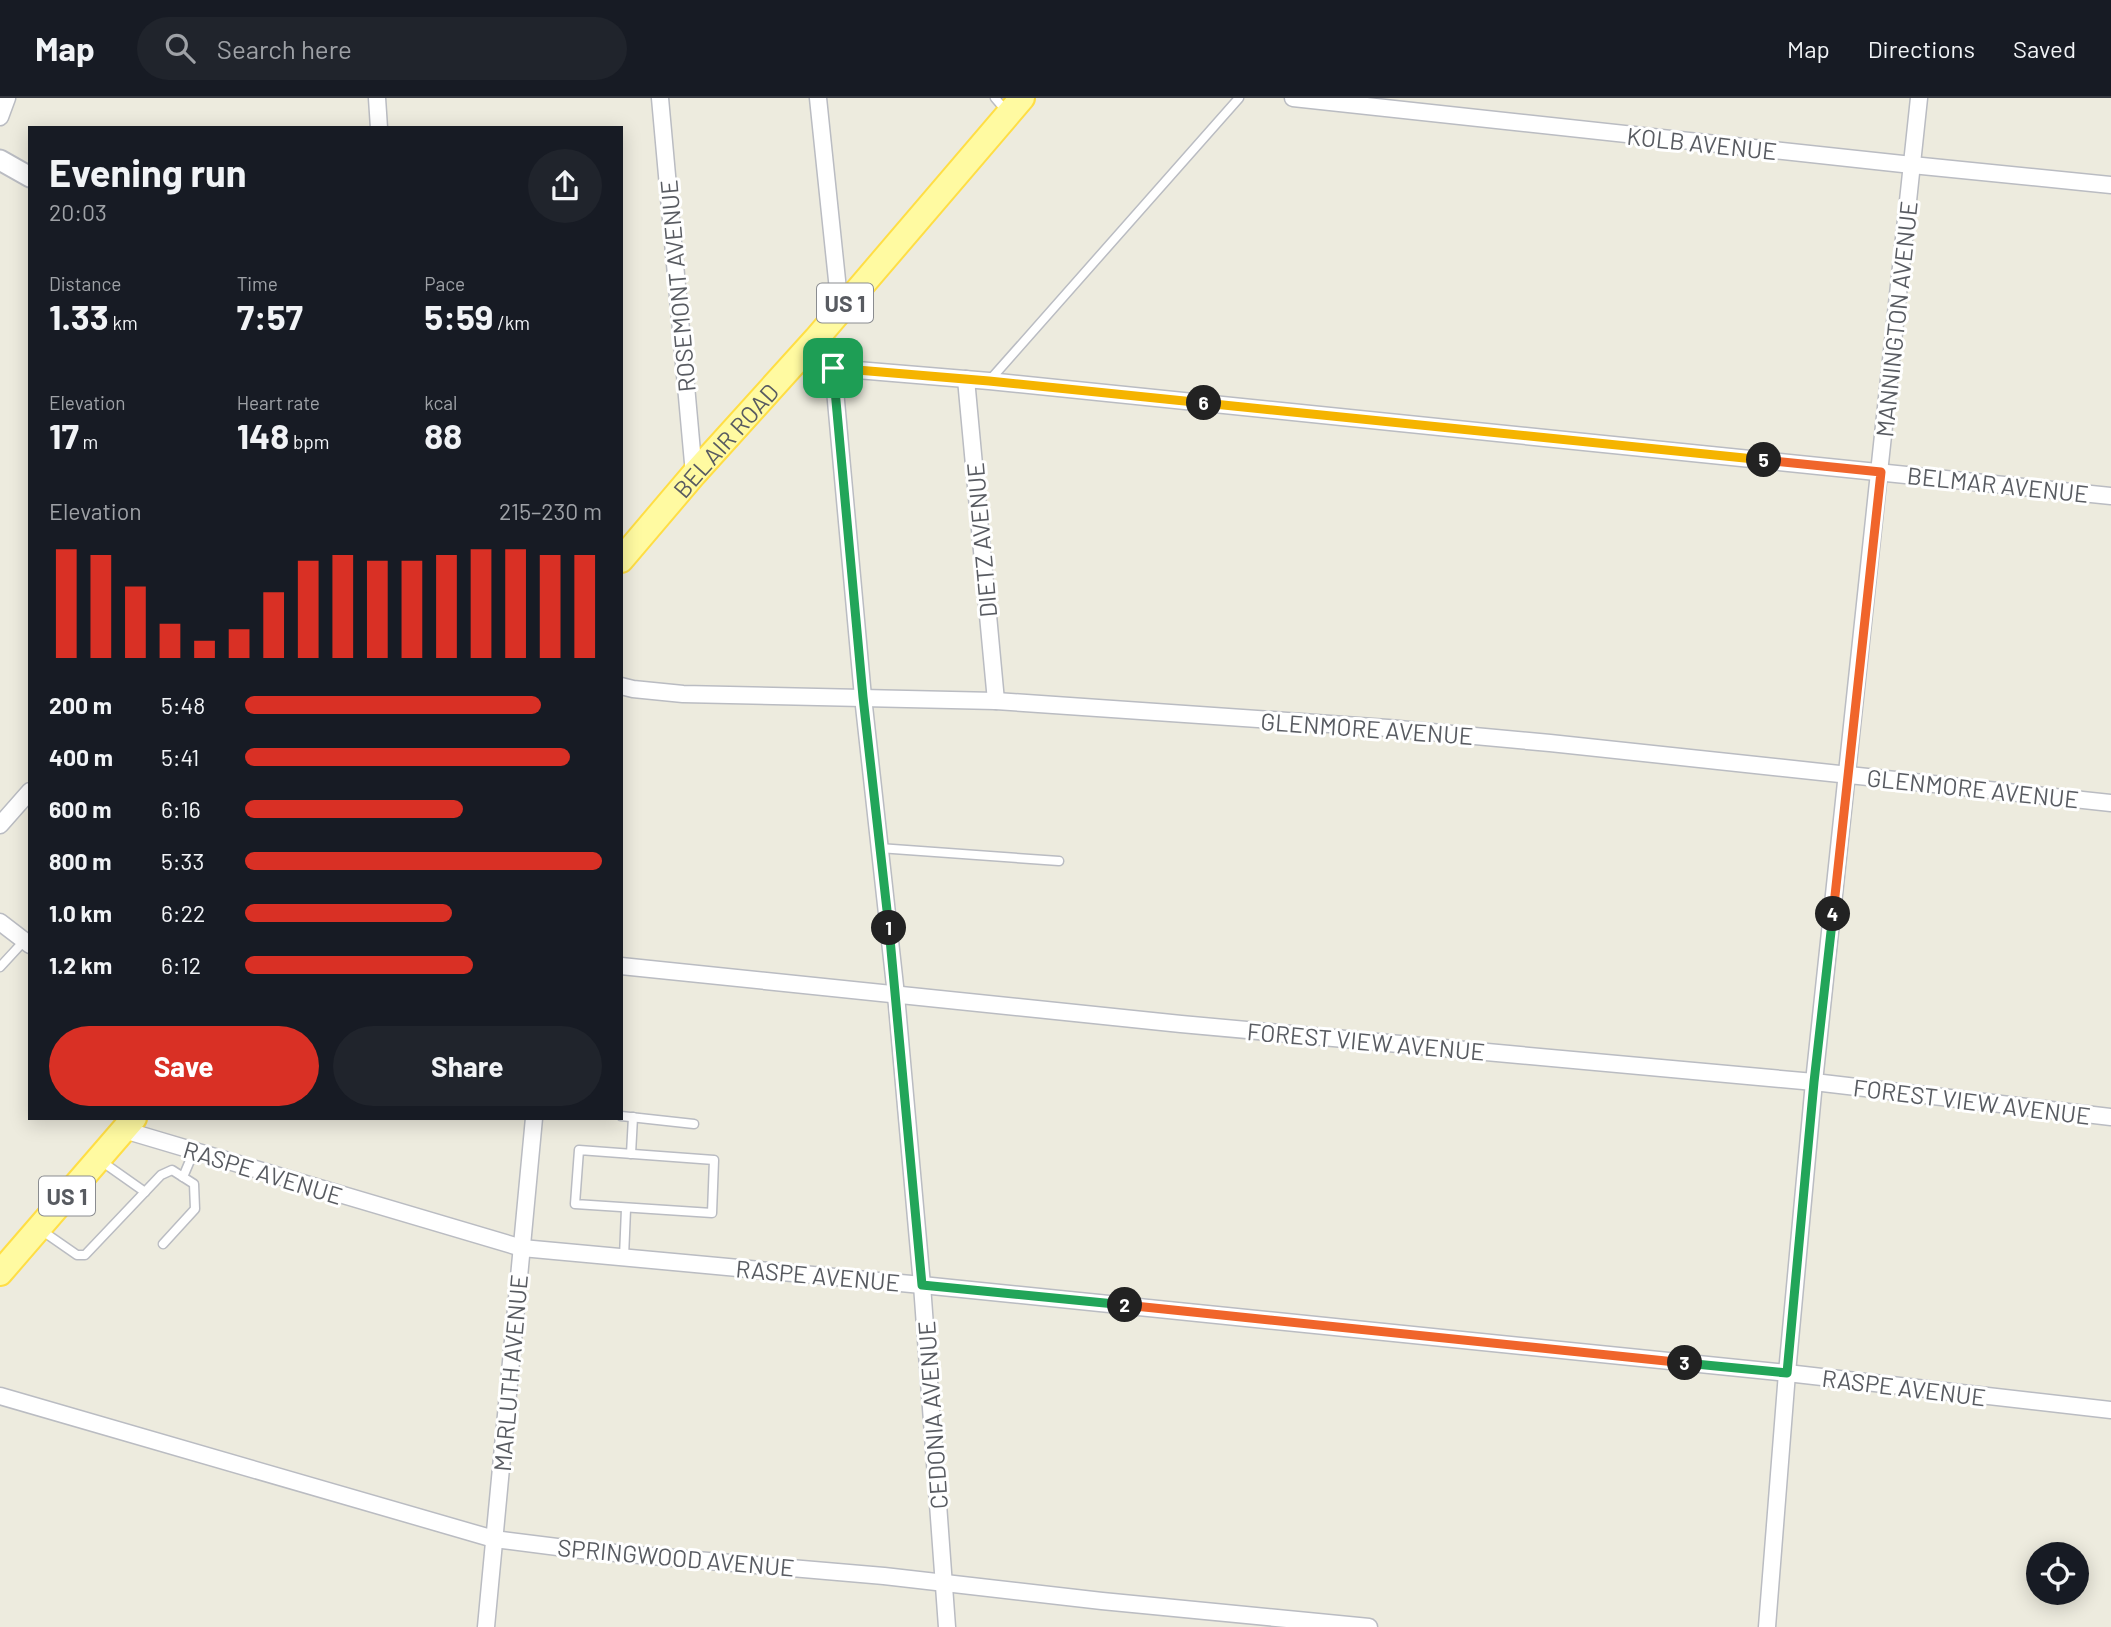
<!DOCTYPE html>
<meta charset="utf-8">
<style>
:root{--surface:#171b24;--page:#20242c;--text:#f1f3f6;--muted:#9ea1a6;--line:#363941;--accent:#d93025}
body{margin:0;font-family:Barlow,sans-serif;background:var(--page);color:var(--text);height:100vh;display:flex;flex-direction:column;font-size:26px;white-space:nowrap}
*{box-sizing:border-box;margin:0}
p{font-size:23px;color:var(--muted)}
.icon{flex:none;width:38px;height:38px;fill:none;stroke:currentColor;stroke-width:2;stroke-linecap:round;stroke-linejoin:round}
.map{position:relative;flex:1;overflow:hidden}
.drawer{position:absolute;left:28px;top:28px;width:595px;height:994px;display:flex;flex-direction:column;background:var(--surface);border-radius:0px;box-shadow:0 4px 18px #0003}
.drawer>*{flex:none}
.buttons{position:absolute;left:2026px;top:1444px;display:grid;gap:14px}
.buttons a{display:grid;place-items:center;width:63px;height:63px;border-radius:50%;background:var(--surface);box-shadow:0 4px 18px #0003;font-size:35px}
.pin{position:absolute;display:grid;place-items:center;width:60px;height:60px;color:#fff;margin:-30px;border-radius:14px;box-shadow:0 4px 10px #0006}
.km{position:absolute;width:35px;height:35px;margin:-18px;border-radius:50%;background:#222;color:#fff;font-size:19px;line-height:35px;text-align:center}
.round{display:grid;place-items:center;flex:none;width:74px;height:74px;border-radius:37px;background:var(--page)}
.overview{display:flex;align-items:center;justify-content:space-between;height:119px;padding:0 21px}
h1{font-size:38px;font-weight:700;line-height:52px}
.metrics{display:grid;grid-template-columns:repeat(3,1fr);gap:10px;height:119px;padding:7px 21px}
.metrics div{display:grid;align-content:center}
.metrics b{font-size:35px;font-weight:700}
.metrics small{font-size:19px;font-weight:400}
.metrics p{font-size:19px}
.chart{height:196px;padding:14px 21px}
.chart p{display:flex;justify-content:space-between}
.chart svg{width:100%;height:126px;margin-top:7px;stroke:var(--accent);stroke-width:6}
.cta{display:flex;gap:14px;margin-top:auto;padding:14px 21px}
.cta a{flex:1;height:80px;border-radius:42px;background:var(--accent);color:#fff;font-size:28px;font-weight:700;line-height:80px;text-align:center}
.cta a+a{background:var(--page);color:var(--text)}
ul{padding:0 21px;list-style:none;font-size:23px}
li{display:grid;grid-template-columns:112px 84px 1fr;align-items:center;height:52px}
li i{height:18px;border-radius:9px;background:var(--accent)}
header{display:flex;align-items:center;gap:42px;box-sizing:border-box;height:98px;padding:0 35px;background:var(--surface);border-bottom:2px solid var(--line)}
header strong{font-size:33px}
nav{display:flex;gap:38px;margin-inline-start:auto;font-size:24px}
.search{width:490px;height:63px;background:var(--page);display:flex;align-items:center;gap:18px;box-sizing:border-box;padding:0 24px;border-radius:38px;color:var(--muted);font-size:26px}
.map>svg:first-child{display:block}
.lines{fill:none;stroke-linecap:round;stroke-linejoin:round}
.service-casing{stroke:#babcc2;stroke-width:11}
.minor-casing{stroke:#babcc2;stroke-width:19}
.tertiary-casing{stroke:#babcc2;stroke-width:23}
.primary-casing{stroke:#ffde45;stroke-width:28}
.service{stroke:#fff;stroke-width:8}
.minor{stroke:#fff;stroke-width:16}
.tertiary{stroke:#fff;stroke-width:19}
.primary{stroke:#fffaa1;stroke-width:24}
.split-1-casing{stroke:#fff;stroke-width:14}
.split-2-casing{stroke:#fff;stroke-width:14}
.split-3-casing{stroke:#fff;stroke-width:14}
.split-4-casing{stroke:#fff;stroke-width:14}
.split-5-casing{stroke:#fff;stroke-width:14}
.split-6-casing{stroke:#fff;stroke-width:14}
.split-7-casing{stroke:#fff;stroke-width:14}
.split-1{stroke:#22a559;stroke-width:9}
.split-2{stroke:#22a559;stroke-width:9}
.split-3{stroke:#f0652b;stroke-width:9}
.split-4{stroke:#22a559;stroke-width:9}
.split-5{stroke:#f0652b;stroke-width:9}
.split-6{stroke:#f5b400;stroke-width:9}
.split-7{stroke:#f5b400;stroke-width:9}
.labels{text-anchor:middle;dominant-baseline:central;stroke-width:6;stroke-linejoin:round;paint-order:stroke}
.shield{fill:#fff;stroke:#8a8c90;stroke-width:2}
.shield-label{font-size:23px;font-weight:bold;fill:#585b61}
.street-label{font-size:24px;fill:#585b61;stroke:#fff}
</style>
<header>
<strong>Map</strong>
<div class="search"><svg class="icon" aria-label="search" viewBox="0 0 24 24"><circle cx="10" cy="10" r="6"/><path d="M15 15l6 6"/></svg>Search here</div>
<nav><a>Map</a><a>Directions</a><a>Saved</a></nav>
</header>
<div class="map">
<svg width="2111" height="1529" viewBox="0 0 2111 1529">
<rect width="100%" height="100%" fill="#edebde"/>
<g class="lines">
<defs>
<g id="service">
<polyline points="995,0 1007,14"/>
<polyline points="989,283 1239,0"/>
<polyline points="879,750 1059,763"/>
<polyline points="0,869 24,843"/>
<polyline points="621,1018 694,1026"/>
<polygon points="579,1052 714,1062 712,1115 575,1106"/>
<polyline points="631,1056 633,1019"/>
<polyline points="101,1063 145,1094"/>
<polyline points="183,1079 194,1053"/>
<polyline points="41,1132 77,1157 85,1157 161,1077 172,1072 194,1086 195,1111 163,1146"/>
<polyline points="624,1159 626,1111"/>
</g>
<g id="minor">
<polyline points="377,0 379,30"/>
<polyline points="660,0 694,376"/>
<polyline points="818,0 840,211"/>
<polyline points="1293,0 1912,67 2111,87"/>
<polyline points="0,19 7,0"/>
<polyline points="816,241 833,270 863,599 896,897 922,1187 947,1529"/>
<polyline points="833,270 989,283 2111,398"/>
<polyline points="966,281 996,603"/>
<polyline points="621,588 633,591 683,596 996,603 1388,630 1550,645 2111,705"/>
<polyline points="0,727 30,693"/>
<polyline points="0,824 30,847"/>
<polyline points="621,868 1181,926 1814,984 2111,1019"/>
<polyline points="124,1032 522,1150 922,1187 1787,1275 2111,1312"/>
<polyline points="0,1298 494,1441 581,1452 884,1478 1102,1503 1369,1529"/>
<polyline points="486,1529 534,1020"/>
<polyline points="1767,1529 1787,1275 1814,984 1919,0"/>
</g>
<polyline id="tertiary" points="0,62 30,79"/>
<g id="primary">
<path id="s1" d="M621 462 694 376 816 241 1022 0"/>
<polyline points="0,1175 134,1020"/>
</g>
</defs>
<use href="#service" class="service-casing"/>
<use href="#minor" class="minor-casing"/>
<use href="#tertiary" class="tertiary-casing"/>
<use href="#primary" class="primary-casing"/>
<use href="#service" class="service"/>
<use href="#minor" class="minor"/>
<use href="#tertiary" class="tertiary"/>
<use href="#primary" class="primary"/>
</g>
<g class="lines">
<defs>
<polyline id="split-1" points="833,270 863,599 889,830"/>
<polyline id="split-2" points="889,830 922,1187 1125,1207"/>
<polyline id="split-3" points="1125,1207 1685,1265"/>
<polyline id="split-4" points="1685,1265 1787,1275 1814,984 1833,816"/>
<polyline id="split-5" points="1764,362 1881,374 1833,816"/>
<polyline id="split-6" points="1204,305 1764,362"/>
<polyline id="split-7" points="833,270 989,283 1204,305"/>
</defs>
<use href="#split-1" class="split-1-casing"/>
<use href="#split-2" class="split-2-casing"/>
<use href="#split-3" class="split-3-casing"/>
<use href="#split-4" class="split-4-casing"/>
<use href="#split-5" class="split-5-casing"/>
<use href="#split-6" class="split-6-casing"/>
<use href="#split-7" class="split-7-casing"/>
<use href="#split-1" class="split-1"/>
<use href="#split-2" class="split-2"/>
<use href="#split-3" class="split-3"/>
<use href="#split-4" class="split-4"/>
<use href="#split-5" class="split-5"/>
<use href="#split-6" class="split-6"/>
<use href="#split-7" class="split-7"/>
</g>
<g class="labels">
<g class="shield">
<rect x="817" y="185.5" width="56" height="39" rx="5"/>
<rect x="39" y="1078.5" width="56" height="39" rx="5"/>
</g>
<g class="shield-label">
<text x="845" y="205">US 1</text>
<text x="67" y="1098">US 1</text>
</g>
<g class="street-label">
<text transform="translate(1702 45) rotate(6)">KOLB AVENUE</text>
<text transform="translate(677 188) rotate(-95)">ROSEMONT AVENUE</text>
<text transform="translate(1896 221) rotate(-84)">MANNINGTON AVENUE</text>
<text stroke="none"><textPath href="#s1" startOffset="159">BELAIR ROAD</textPath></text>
<text transform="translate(1998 386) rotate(6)">BELMAR AVENUE</text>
<text transform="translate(981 442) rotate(-95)">DIETZ AVENUE</text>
<text transform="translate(1367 630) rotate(4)">GLENMORE AVENUE</text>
<text transform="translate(1973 690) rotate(6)">GLENMORE AVENUE</text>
<text transform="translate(1366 943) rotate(5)">FOREST VIEW AVENUE</text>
<text transform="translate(1972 1003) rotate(7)">FOREST VIEW AVENUE</text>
<text transform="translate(263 1074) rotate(17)">RASPE AVENUE</text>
<text transform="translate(818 1177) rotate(5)">RASPE AVENUE</text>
<text transform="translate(510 1275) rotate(-85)">MARLUTH AVENUE</text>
<text transform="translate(1904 1289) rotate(7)">RASPE AVENUE</text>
<text transform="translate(932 1317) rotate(-94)">CEDONIA AVENUE</text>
<text transform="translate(676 1459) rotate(5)">SPRINGWOOD AVENUE</text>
</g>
</g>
</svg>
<div class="buttons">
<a><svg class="icon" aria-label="locate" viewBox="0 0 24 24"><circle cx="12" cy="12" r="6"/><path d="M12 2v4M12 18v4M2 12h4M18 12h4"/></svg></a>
</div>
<div class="pin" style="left:833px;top:270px;background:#1e9e55"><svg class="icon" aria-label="arrive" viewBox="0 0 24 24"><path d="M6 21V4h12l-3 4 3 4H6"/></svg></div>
<b class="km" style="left:889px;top:830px">1</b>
<b class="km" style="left:1125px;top:1207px">2</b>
<b class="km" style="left:1685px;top:1265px">3</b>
<b class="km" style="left:1833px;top:816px">4</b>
<b class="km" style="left:1764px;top:362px">5</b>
<b class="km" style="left:1204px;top:305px">6</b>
<section class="drawer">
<div class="overview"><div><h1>Evening run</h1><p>20:03</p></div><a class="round"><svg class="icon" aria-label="share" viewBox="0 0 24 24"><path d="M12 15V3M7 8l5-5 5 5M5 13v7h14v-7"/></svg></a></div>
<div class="metrics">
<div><p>Distance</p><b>1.33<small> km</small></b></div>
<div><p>Time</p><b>7:57</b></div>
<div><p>Pace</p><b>5:59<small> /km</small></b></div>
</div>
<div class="metrics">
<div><p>Elevation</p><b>17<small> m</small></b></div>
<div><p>Heart rate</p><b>148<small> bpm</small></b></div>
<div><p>kcal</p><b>88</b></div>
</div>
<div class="chart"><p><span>Elevation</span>215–230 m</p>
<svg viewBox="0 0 160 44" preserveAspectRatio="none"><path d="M5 44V6M15 44V8M25 44V19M35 44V32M45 44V38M55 44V34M65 44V21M75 44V10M85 44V8M95 44V10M105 44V10M115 44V8M125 44V6M135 44V6M145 44V8M155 44V8"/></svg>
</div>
<ul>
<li><b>200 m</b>5:48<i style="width:83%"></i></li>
<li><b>400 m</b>5:41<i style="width:91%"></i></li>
<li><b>600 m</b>6:16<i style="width:61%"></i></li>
<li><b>800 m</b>5:33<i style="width:100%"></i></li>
<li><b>1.0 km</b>6:22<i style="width:58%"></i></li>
<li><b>1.2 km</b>6:12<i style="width:64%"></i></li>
</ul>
<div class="cta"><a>Save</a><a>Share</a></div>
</section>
</div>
